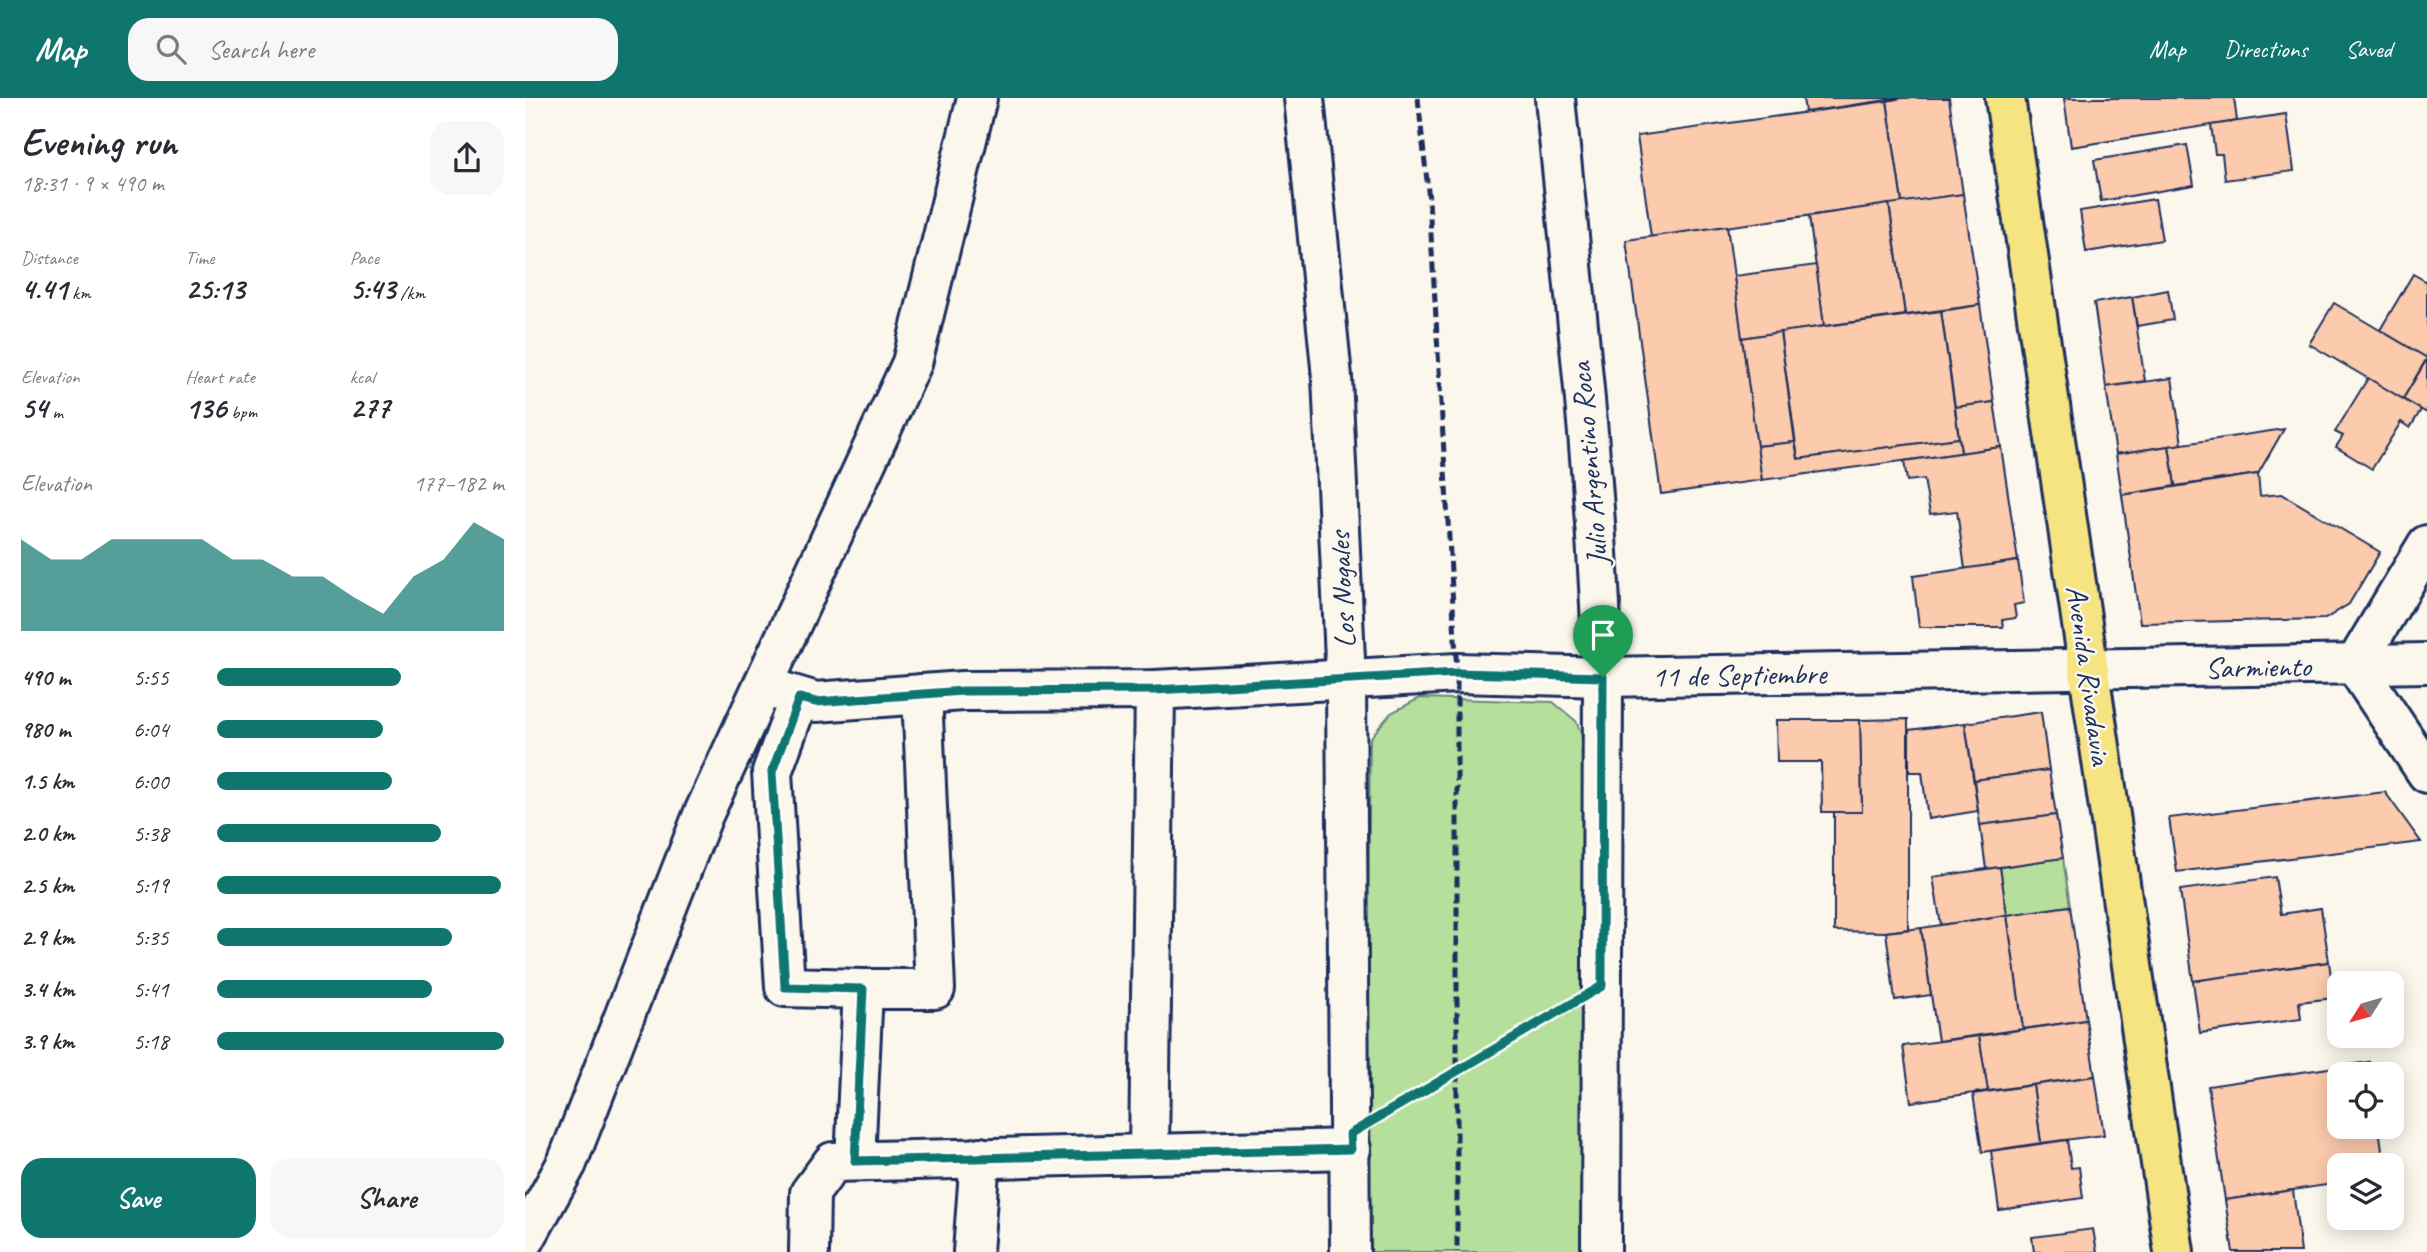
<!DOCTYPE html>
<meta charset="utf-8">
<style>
:root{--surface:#fff;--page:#f7f7f7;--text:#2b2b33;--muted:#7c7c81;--accent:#0f766e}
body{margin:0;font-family:Caveat,sans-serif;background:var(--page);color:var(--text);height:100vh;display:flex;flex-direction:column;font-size:26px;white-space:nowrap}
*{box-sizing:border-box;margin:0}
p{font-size:23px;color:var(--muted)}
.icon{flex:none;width:38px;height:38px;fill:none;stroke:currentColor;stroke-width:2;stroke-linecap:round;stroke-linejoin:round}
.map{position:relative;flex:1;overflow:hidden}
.drawer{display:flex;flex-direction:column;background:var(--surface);width:525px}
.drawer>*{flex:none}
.needle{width:46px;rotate:233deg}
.controls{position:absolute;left:1802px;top:873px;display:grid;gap:14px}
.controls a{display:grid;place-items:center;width:77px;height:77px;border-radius:14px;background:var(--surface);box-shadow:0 4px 18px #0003;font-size:35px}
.pin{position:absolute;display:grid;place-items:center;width:60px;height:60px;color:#fff;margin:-72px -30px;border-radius:50% 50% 50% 0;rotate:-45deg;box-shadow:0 0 7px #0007}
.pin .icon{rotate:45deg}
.round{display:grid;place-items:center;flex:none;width:74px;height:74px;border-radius:21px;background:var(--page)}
.overview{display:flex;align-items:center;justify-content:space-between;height:119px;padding:0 21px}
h1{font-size:38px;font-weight:600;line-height:52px}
.stats{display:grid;grid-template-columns:repeat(3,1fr);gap:10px;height:119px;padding:7px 21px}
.stats div{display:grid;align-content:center}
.stats b{font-size:30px;font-weight:600}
.stats small{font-size:19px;font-weight:400}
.stats p{font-size:19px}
.chart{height:196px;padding:14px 21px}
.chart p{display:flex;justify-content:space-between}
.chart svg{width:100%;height:126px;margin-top:7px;fill:var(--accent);opacity:.7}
.button{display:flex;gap:14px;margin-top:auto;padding:14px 21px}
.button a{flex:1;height:80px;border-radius:21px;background:var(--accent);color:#fff;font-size:28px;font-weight:600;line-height:80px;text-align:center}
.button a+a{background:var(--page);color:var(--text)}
ul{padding:0 21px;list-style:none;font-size:23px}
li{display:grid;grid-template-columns:112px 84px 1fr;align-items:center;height:52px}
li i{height:18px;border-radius:9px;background:var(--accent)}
header{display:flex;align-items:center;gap:42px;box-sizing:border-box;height:98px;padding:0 35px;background:var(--accent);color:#fff}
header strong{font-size:33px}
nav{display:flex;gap:38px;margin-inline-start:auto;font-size:24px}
.search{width:490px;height:63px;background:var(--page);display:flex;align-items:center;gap:18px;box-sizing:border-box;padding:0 24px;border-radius:21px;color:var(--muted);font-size:26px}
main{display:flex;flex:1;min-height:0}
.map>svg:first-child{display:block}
.green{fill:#b6df9c;stroke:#68877d;stroke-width:2}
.building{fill:#fccaac;stroke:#1b2f5e;stroke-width:2}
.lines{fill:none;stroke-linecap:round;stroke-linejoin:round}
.minor-casing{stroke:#1b2f5e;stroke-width:44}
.major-casing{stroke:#1b2f5e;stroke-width:44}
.path{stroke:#1b2f5e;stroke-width:4.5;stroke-dasharray:7 5;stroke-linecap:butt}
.minor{stroke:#fbf7ec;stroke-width:38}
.major{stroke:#f6e381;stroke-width:38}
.rail{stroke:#1b2f5e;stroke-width:5;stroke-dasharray:10 5;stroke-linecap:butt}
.route-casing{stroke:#fff;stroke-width:14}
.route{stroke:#0f766e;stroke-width:9}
.labels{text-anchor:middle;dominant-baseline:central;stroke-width:5;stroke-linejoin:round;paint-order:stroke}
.street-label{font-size:30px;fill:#1b2f5e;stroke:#fbf7ec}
</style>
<header>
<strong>Map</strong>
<div class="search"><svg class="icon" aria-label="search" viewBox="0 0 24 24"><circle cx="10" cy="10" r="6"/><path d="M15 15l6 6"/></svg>Search here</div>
<nav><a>Map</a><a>Directions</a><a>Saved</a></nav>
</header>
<main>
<section class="drawer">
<div class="overview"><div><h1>Evening run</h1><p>18:31 · 9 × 490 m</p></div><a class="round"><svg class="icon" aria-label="share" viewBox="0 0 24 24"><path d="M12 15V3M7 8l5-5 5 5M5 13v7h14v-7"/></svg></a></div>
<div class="stats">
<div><p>Distance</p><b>4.41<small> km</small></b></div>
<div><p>Time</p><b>25:13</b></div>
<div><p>Pace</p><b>5:43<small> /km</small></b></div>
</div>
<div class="stats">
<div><p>Elevation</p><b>54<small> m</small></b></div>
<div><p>Heart rate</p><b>136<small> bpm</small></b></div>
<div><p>kcal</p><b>277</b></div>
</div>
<div class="chart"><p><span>Elevation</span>177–182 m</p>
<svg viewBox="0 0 160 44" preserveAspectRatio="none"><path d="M0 44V12L10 19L20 19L30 12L40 12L50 12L60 12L70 19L80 19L90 25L100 25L110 32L120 38L130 25L140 19L150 6L160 12V44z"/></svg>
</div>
<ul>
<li><b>490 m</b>5:55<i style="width:64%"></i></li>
<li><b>980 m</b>6:04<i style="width:58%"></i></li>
<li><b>1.5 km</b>6:00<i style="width:61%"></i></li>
<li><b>2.0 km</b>5:38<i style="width:78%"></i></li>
<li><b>2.5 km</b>5:19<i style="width:99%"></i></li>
<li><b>2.9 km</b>5:35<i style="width:82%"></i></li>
<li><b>3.4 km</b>5:41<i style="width:75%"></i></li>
<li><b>3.9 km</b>5:18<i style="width:100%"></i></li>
</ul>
<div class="button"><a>Save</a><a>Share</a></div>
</section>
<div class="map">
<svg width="1902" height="1154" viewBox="0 0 1902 1154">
<rect width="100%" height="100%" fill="#fbf7ec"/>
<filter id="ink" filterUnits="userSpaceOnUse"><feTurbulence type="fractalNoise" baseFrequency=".0143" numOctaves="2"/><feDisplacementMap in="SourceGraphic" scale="14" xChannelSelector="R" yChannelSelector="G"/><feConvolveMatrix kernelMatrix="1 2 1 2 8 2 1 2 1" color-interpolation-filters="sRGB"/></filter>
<g filter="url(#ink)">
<g class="green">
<polygon points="895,600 1028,604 1051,623 1062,650 1059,1154 839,1154 845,640 866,615"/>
<polygon points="1538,760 1545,808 1482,817 1475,769"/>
</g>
<g class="building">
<polygon points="1278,0 1377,0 1280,14"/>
<polygon points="1377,0 1424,0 1438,96 1377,105 1362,3"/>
<polygon points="1539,0 1709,0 1712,23 1546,49"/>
<polygon points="1362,3 1377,105 1126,139 1112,38"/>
<polygon points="1761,16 1769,73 1700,82 1697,56 1690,56 1686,27"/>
<polygon points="1662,47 1669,87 1576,103 1569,62"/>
<polygon points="1438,96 1455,207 1380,217 1364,106"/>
<polygon points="1630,101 1637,142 1561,154 1555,113"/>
<polygon points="1364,106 1380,217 1299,228 1284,118"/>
<polygon points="1202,128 1237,382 1136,396 1101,142"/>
<polygon points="1291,167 1299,228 1217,240 1209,178"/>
<polygon points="1888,176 1902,184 1902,260 1855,232"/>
<polygon points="1643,192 1648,222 1612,228 1607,199"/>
<polygon points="1607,199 1620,283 1581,289 1569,205"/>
<polygon points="1809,205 1902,260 1878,301 1784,246"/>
<polygon points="1455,207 1469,304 1430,309 1416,213"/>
<polygon points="1416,213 1434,340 1273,361 1255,234"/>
<polygon points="1255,234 1270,344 1232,348 1217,240"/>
<polygon points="1902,261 1902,315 1878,301"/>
<polygon points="1647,280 1657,346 1591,356 1581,289"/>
<polygon points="1843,280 1896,312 1885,330 1876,324 1847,371 1811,349 1818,338 1810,334"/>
<polygon points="1469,304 1476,349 1436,355 1430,309"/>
<polygon points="1759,331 1733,376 1650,388 1644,348"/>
<polygon points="1434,340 1436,355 1237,382 1232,348 1270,344 1273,361"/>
<polygon points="1644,348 1650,388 1597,397 1591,356"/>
<polygon points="1476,349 1493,463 1440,471 1432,413 1405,416 1399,381 1382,383 1379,363"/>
<polygon points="1733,376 1735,398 1757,396 1855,454 1824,506 1800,521 1615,525 1597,397"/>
<polygon points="1493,463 1499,505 1489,507 1491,520 1477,522 1478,529 1394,529 1388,478"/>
<polygon points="1516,614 1524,672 1449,682 1440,625"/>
<polygon points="1383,621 1383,831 1361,834 1309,833 1309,714 1337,714 1335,622"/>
<polygon points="1251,622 1335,622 1337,714 1297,714 1296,664 1252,664"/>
<polygon points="1440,625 1453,713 1403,721 1397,674 1384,674 1384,632"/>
<polygon points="1524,672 1531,717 1455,727 1449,682"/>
<polygon points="1860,694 1896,744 1652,774 1644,720"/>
<polygon points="1531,717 1538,760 1461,771 1455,727"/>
<polygon points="1475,769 1482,817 1416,827 1408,779"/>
<polygon points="1750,779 1756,816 1796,810 1804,864 1668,883 1655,792"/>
<polygon points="1545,808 1561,922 1498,931 1482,817"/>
<polygon points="1482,817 1498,931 1413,943 1396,830"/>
<polygon points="1396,830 1406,897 1370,902 1361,834"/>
<polygon points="1804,864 1809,900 1774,904 1776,921 1675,935 1668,883"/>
<polygon points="1561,922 1570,978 1463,993 1454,938"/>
<polygon points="1454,938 1463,993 1386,1004 1378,948"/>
<polygon points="1844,964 1846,976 1815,976 1815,1029 1854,1029 1859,1068 1815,1068 1815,1085 1700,1102 1683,988"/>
<polygon points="1570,978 1579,1037 1516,1045 1508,987"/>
<polygon points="1508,987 1516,1045 1457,1054 1448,996"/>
<polygon points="1542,1042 1546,1070 1554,1069 1558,1100 1474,1112 1466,1053"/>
<polygon points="1768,1092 1776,1154 1708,1154 1700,1102"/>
<polygon points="1568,1131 1572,1154 1509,1154 1507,1139"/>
</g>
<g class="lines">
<defs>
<g id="minor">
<polyline points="779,0 807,279 821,583 825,1154"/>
<path d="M1030 0C1049 193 1072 385 1078 579L1076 1154"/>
<polyline points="1902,447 1830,567 1902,675"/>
<polyline points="238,588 291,604 438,593 630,592 932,575 1078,579 1902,565"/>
<polyline points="274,600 247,674 260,889 338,891"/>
<polyline points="624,1055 630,592"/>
<polyline points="330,1063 338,891 410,891 397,596"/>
<polyline points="0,1141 42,1065 178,717 387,265 452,0"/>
<polyline points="284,1154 285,1095 308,1064 826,1051"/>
<polyline points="448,1154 455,1059"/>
</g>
<polyline id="major" points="1480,0 1649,1154"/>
</defs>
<use href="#minor" class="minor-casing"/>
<use href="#major" class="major-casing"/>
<polyline class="path" points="859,1016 1042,908"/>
<use href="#minor" class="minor"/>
<use href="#major" class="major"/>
<polyline class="rail" points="893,0 904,102 932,575 932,1154"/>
</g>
</g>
<g class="lines" filter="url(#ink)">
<defs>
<polygon id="route" points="932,575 1078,579 1077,888 825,1036 826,1051 330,1063 338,891 260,889 247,674 274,600 291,604 438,593 630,592"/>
</defs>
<use href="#route" class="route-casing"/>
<use href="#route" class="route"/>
</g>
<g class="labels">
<g class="street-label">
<text transform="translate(1064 366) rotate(-95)">Julio Argentino Roca</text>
<text transform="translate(817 492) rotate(-93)">Los Nogales</text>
<text transform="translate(1733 569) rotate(-1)">Sarmiento</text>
<text transform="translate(1214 577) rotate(-1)">11 de Septiembre</text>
<text transform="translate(1564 577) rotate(82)">Avenida Rivadavia</text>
</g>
</g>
</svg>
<div class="controls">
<a><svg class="needle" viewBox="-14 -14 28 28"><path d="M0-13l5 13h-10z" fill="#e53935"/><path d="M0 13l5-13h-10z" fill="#7c7c81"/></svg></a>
<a><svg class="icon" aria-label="locate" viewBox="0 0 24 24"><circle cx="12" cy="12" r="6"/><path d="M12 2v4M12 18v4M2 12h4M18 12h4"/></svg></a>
<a><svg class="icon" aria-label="layers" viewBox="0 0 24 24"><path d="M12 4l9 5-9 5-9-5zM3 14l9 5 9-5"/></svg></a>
</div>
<div class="pin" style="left:1078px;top:579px;background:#1e9e55"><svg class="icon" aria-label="arrive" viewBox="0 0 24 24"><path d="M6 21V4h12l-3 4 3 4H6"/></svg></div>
</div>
</main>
